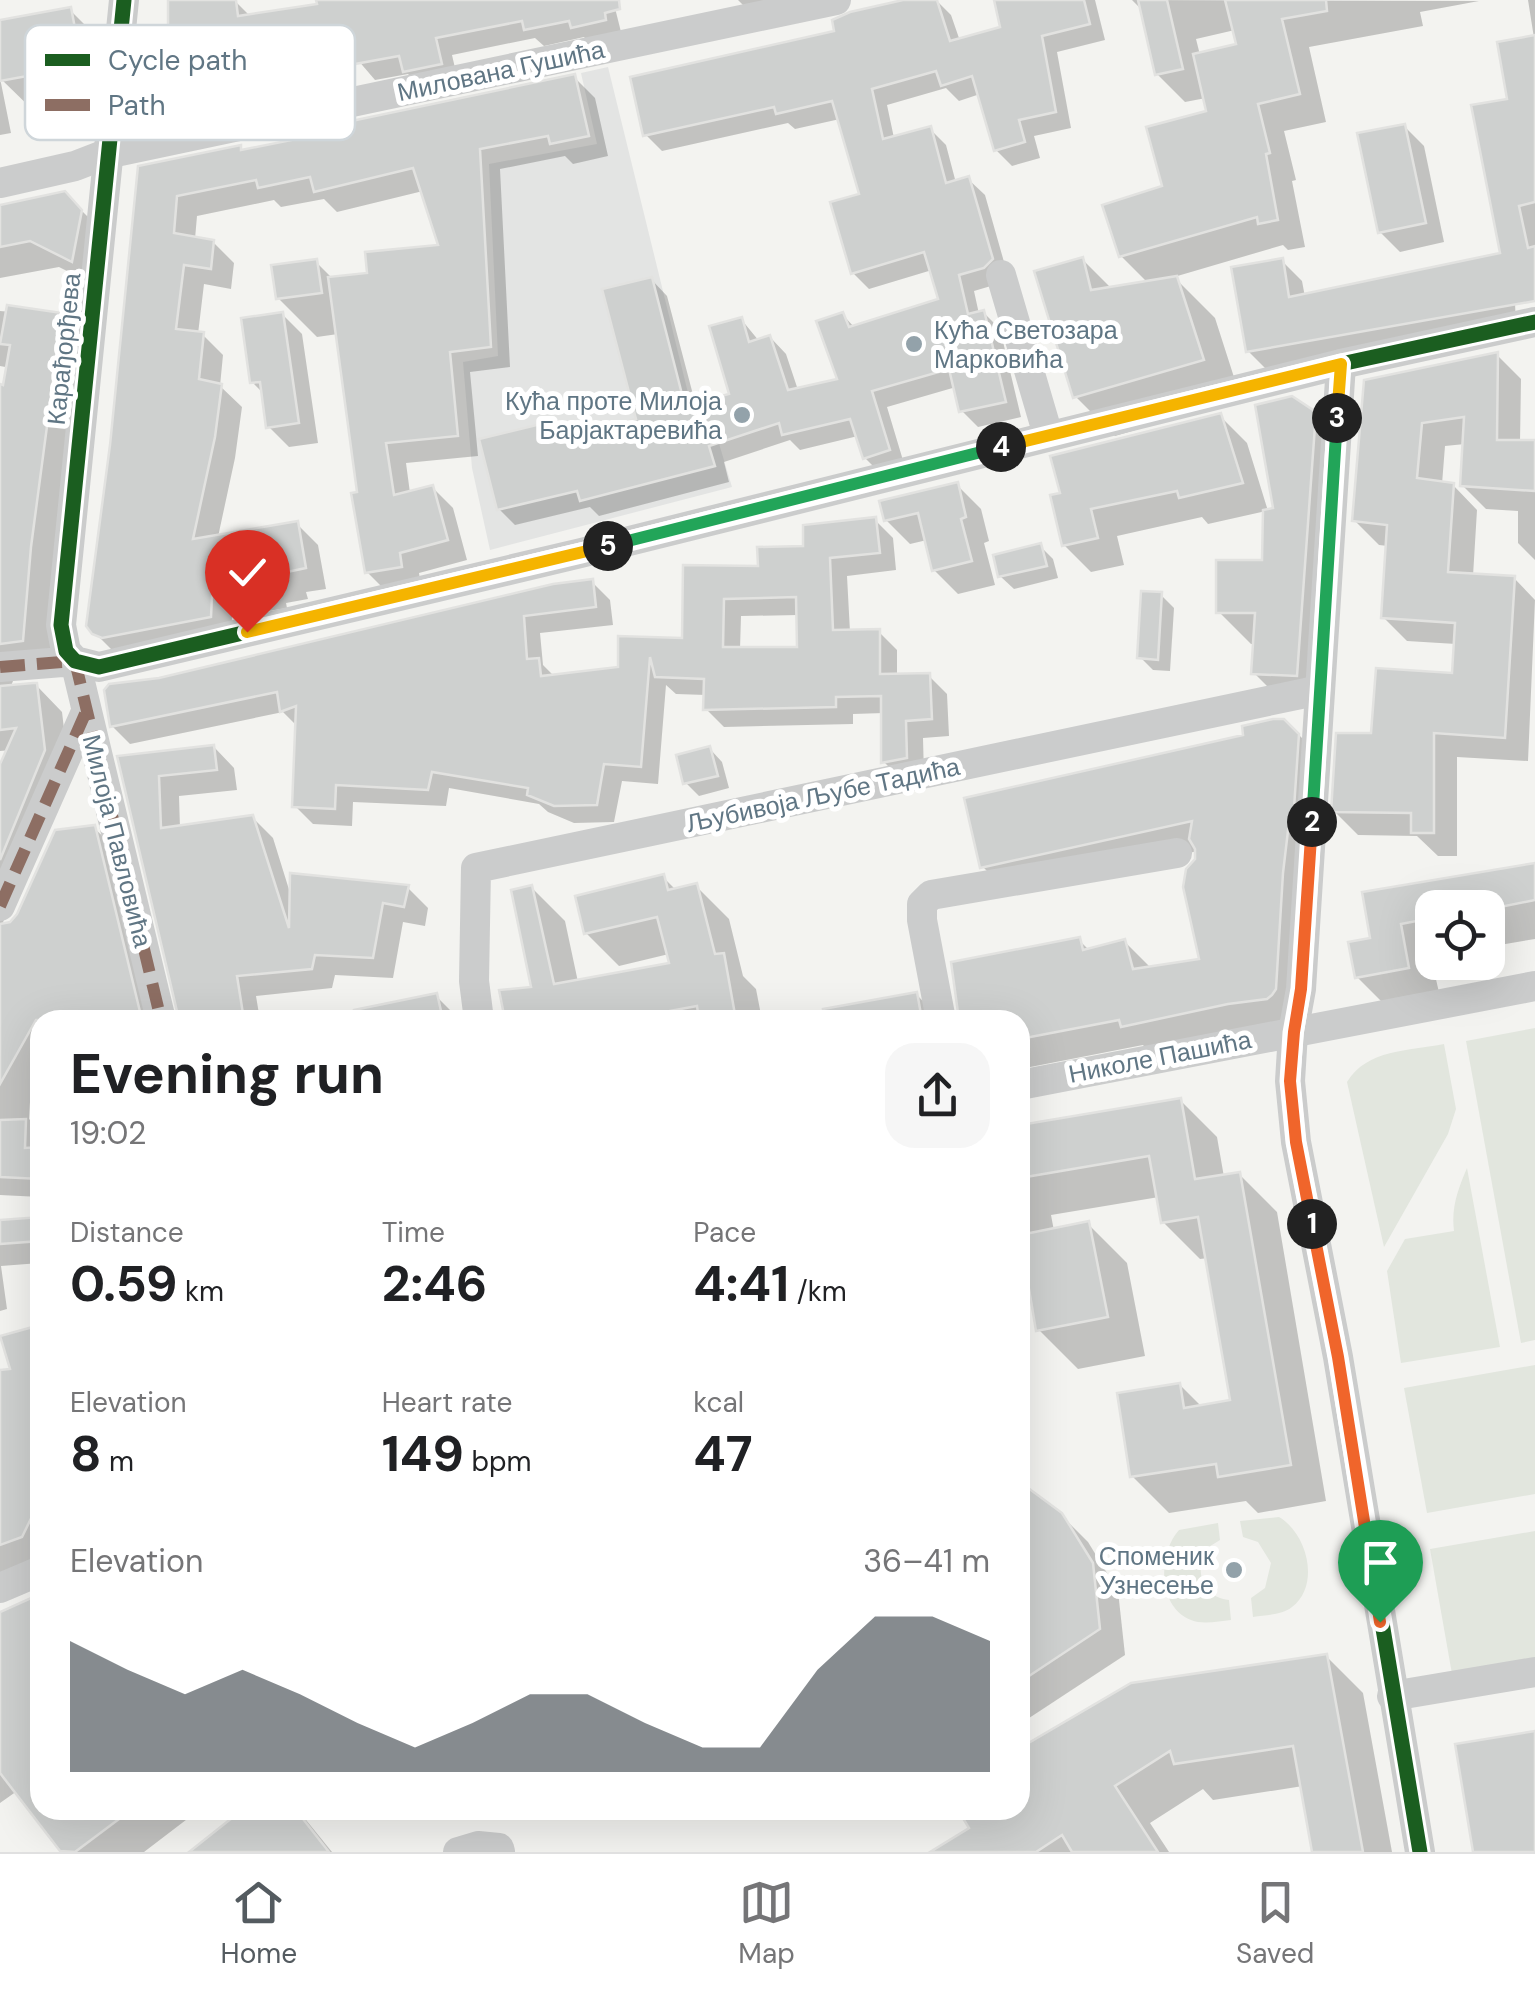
<!DOCTYPE html>
<meta charset="utf-8">
<style>
:root{--surface:#fff;--page:#f6f6f6;--text:#202124;--muted:#757577;--line:#e0e0e0;--accent:#545b60}
body{margin:0;font-family:"DM Sans",sans-serif;background:var(--page);color:var(--text);height:100vh;display:flex;flex-direction:column;font-size:38px;white-space:nowrap}
*{box-sizing:border-box;margin:0}
p{font-size:32px;color:var(--muted)}
.icon{flex:none;width:55px;height:55px;fill:none;stroke:currentColor;stroke-width:2;stroke-linecap:round;stroke-linejoin:round}
.map{position:relative;flex:1;overflow:hidden}
.drawer{position:absolute;left:30px;top:1010px;width:1000px;height:810px;display:flex;flex-direction:column;background:var(--surface);border-radius:30px;box-shadow:0 10px 40px #0002}
.drawer>*{flex:none}
.controls{position:absolute;left:1415px;top:890px;display:grid;gap:20px}
.controls a{display:grid;place-items:center;width:90px;height:90px;border-radius:20px;background:var(--surface);box-shadow:0 10px 40px #0002;font-size:50px}
.pin{position:absolute;display:grid;place-items:center;width:85px;height:85px;color:#fff;margin:-102px -42px;border-radius:50% 50% 50% 0;rotate:-45deg;box-shadow:0 0 10px #0007}
.pin .icon{rotate:45deg}
.km{position:absolute;width:50px;height:50px;margin:-25px;border-radius:50%;background:#222;color:#fff;font-size:28px;line-height:50px;text-align:center}
.round{display:grid;place-items:center;flex:none;width:105px;height:105px;border-radius:30px;background:var(--page)}
.summary{display:flex;align-items:center;justify-content:space-between;height:170px;padding:0 40px}
h1{font-size:55px;font-weight:700;line-height:75px}
.stats{display:grid;grid-template-columns:repeat(3,1fr);gap:15px;height:170px;padding:10px 40px}
.stats div{display:grid;align-content:center}
.stats b{font-size:50px;font-weight:700}
.stats small{font-size:28px;font-weight:400}
.stats p{font-size:28px}
.chart{height:280px;padding:20px 40px}
.chart p{display:flex;justify-content:space-between}
.chart svg{width:100%;height:180px;margin-top:10px;fill:var(--accent);opacity:.7}
.dock{display:flex;justify-content:space-around;align-items:center;height:140px;border-top:2px solid var(--line);background:var(--surface);font-size:28px;color:var(--muted)}
.dock a{display:grid;justify-items:center;gap:5px}
.dock .on{color:var(--accent)}
.map>svg:first-child{display:block}
.built{fill:#e3e4e3}
.green{fill:#e2e6de}
.shadow{fill:#0003;fill-rule:evenodd}
.building{fill:#ced0cf;stroke:#e2e2e0;stroke-width:2.5;fill-rule:evenodd}
.lines{fill:none;stroke-linecap:round;stroke-linejoin:round}
.minor{stroke:#cbcccc;stroke-width:30}
.quiet{stroke:#8d6e63;stroke-width:12;stroke-dasharray:25 12;stroke-linecap:butt}
.cycleway-casing{stroke:#fff;stroke-width:21}
.cycleway{stroke:#1b5e20;stroke-width:15}
.split-1-casing{stroke:#fff;stroke-width:20}
.split-2-casing{stroke:#fff;stroke-width:20}
.split-3-casing{stroke:#fff;stroke-width:20}
.split-4-casing{stroke:#fff;stroke-width:20}
.split-5-casing{stroke:#fff;stroke-width:20}
.split-6-casing{stroke:#fff;stroke-width:20}
.split-1{stroke:#f0652b;stroke-width:12}
.split-2{stroke:#f0652b;stroke-width:12}
.split-3{stroke:#22a559;stroke-width:12}
.split-4{stroke:#f5b400;stroke-width:12}
.split-5{stroke:#22a559;stroke-width:12}
.split-6{stroke:#f5b400;stroke-width:12}
.poi-dot{fill:#93a2aa;stroke:#fff;stroke-width:4}
.labels{text-anchor:middle;dominant-baseline:central;stroke-width:10;stroke-linejoin:round;paint-order:stroke}
.street-label{font-size:25px;fill:#607684;stroke:#fff}
.poi-label{font-size:25px;fill:#607684;stroke:#fff;text-anchor:end}
.key{fill:#fff;stroke:#cfd6da;stroke-width:2.5}
.key-label{font-size:28px;fill:#607684}
</style>
<div class="map">
<svg width="1535" height="1852" viewBox="0 0 1535 1852">
<rect width="100%" height="100%" fill="#f3f3f0"/>
<polygon class="built" points="608,67 688,393 703,390 732,487 490,550 472,468 463,362 498,356 489,164 597,144 581,73"/>
<g class="green">
<polygon points="1535,1028 1535,1340 1521,1343 1466,1041"/>
<path d="M1444 1044 1456 1109 1448 1134 1384 1247 1347 1082C1367 1049 1409 1051 1444 1044Z"/>
<path d="M1467 1168 1500 1347 1401 1363 1387 1271 1405 1239 1454 1231C1451 1208 1458 1189 1467 1168Z"/>
<polygon points="1535,1365 1535,1494 1427,1513 1404,1388"/>
<path d="M1279 1517C1307 1533 1321 1585 1292 1607 1282 1615 1266 1615 1253 1617L1251 1598 1265 1588 1271 1563 1258 1542 1243 1537 1240 1521Z"/>
<path d="M1218 1523 1220 1540 1207 1548C1194 1569 1201 1597 1229 1600L1231 1620C1219 1621 1203 1625 1191 1620 1157 1607 1158 1553 1179 1530Z"/>
<polygon points="1535,1531 1535,1659 1452,1674 1430,1549"/>
</g>
<g class="shadow">
<polygon points="171,0 235,1 251,17 320,7 319,0 613,0 622,36 590,44 584,37 544,46 535,38 452,55 458,81 422,88 408,74 375,80 357,59 344,62 340,57 250,71 253,117 201,122 168,91 173,41"/>
<polygon points="738,0 801,0 761,23"/>
<polygon points="936,0 951,15 960,41 1003,29 996,0 1095,0 1105,40 1057,52 1071,128 1034,136 1040,158 1012,166 996,150 980,94 959,101 946,88 887,105 894,138 930,129 946,145 956,183 968,179 985,195 1008,276 1001,283 974,291 979,314 983,312 1000,329 1021,417 978,427 962,411 956,387 887,407 905,467 881,474 865,458 858,436 800,450 790,440 724,462 729,482 599,516 590,507 515,525 499,509 549,425 564,441 639,421 651,279 667,296 696,406 732,396 741,319 759,341 770,337 786,354 798,390 840,381 843,315 855,328 941,301 932,270 869,289 853,273 862,196 840,119 795,129 788,123 662,151 646,135 837,33"/>
<path d="M1132 0 1479 1 1420 12 1423 26 1309 47 1326 122 1284 131 1296 180 1292 181 1305 247 1288 250 1283 245 1174 277 1215 318 1241 399 1115 436 1076 397 1083 260 1112 289 1148 283 1121 256 1209 113 1206 98 1185 102 1157 74 1143 11ZM1235 30 1240 46 1200 55 1196 39Z"/>
<polygon points="1528,0 1535,0 1535,302 1521,242 1510,101 1534,38"/>
<polygon points="70,10 109,49 119,104 41,118 0,78 11,133 0,135 0,23"/>
<polygon points="574,77 595,98 608,156 573,164 565,156 500,169 510,367 470,372 478,456 406,463 410,493 432,487 453,508 467,560 419,573 421,587 388,593 367,572 360,494 338,334 317,337 278,298 316,262 333,279 370,275 442,247 423,191 337,212 324,199 281,207 274,200 197,216 195,239 213,242 234,263 231,289 204,284 198,334 203,335 223,355 220,386 242,407 235,458 218,537 297,524 318,545 326,589 306,592 308,599 286,603 287,608 232,617 231,637 116,654 94,632 140,169 240,147 244,152"/>
<polygon points="1404,126 1424,146 1444,242 1400,252 1380,232"/>
<polygon points="64,193 92,221 99,287 59,267 0,278 0,208"/>
<polygon points="1282,261 1302,281 1305,297 1514,277 1516,328 1268,371 1248,351"/>
<polygon points="0,311 60,316 88,343 82,381 0,366"/>
<polygon points="282,314 302,334 318,443 289,447 269,427 264,394 252,382"/>
<polygon points="1497,355 1521,379 1520,442 1535,443 1535,560 1518,543 1518,511 1486,509 1462,485 1465,444 1445,446 1442,484 1453,485 1477,510 1473,576 1514,578 1535,600 1528,761 1457,757 1457,856 1438,856 1417,836 1358,835 1334,811 1374,736 1454,676 1456,644 1407,641 1383,617 1388,546 1379,545 1354,520 1366,382"/>
<polygon points="0,387 50,391 76,417 49,667 3,672 13,681 11,686 36,685 62,712 67,754 2,925 11,924 94,828 115,848 156,1020 40,1020 40,1070 31,1085 29,1119 33,1123 32,1129 40,1136 40,1197 0,1195 0,770 12,750 0,751"/>
<polygon points="1314,414 1347,447 1332,648 1286,705 1254,673 1256,644 1251,644 1219,612 1264,563 1266,511 1208,524 1202,517 1117,536 1124,565 1091,572 1064,545 1053,497 1220,416 1247,443 1268,511 1276,510"/>
<polygon points="957,485 981,509 989,541 984,543 995,585 958,594 934,570 927,540 910,544 886,520"/>
<path d="M875 520 893 538 896 570 847 576 850 632H879L897 650V676H929L947 694 949 736 923 738 924 775 902 780 884 762V713L853 714V724L724 727 706 709V695L676 694 666 685 658 784 622 781 614 822 574 823 548 812 539 804 449 788 446 806 353 802 352 826 313 824 295 806 298 727 283 712 130 744 112 726 159 680 592 582 610 600 613 625 540 633 543 665 555 677 620 669 685 640V568H760ZM798 615 799 649H740L741 616Z"/>
<polygon points="1040,546 1053,559 1058,578 1014,589 1000,576"/>
<polygon points="1161,595 1174,608 1170,671 1153,670 1140,657"/>
<polygon points="1290,726 1317,753 1301,1016 1149,1052 1143,1045 1020,1069 1020,1020 961,1020 1079,940 1090,951 1125,942 1152,969 1202,961 1198,851 1008,892 982,866"/>
<polygon points="214,747 234,768 237,790 179,796 180,828 252,817 273,838 291,896 408,888 428,908 425,926 403,922 393,978 335,975 332,988 256,996 260,1020 181,1020 120,758"/>
<polygon points="710,749 722,762 729,788 699,796 686,783"/>
<polygon points="1535,865 1535,939 1488,947 1488,908 1432,908 1432,962 1441,1001 1390,1010 1357,977 1373,940 1365,895"/>
<polygon points="663,877 676,890 696,886 729,919 743,976 756,989 762,1020 508,1020 534,989 532,888 565,921 578,982 672,965 669,954 619,966 586,933"/>
<polygon points="916,994 941,1020 780,1020"/>
<polygon points="436,996 460,1020 326,1020 326,1018"/>
<polygon points="1180,1100 1217,1137 1224,1177 1240,1175 1277,1212 1326,1501 1258,1513 1246,1501 1169,1513 1132,1476 1180,1385 1202,1407 1233,1402 1208,1258 1200,1259 1163,1222 1159,1197 1051,1215 1054,1231 1088,1224 1127,1263 1145,1356 1078,1369 1039,1330 1020,1235 1020,1127"/>
<polygon points="40,1220 40,1263 1,1266 7,1309 0,1311 0,1224"/>
<polygon points="1020,1305 1029,1317 1020,1324"/>
<polygon points="40,1328 40,1558 0,1575 0,1393"/>
<polygon points="1020,1485 1061,1515 1088,1542 1118,1591 1125,1655 1020,1724"/>
<polygon points="40,1597 40,1810 199,1810 144,1852 65,1852 17,1791 0,1803 0,1614"/>
<polygon points="1326,1656 1363,1693 1392,1852 1315,1852 1303,1786 1213,1800 1203,1789 1150,1823 1169,1852 934,1852 973,1829 961,1810 1020,1810 1020,1751"/>
<polygon points="246,1810 298,1810 332,1852 193,1852"/>
</g>
<g class="building">
<polygon points="168,0 236,0 238,16 317,4 316,0 619,0 620,9 605,13 606,20 571,28 569,21 524,30 522,21 436,38 442,64 403,72 399,56 355,64 351,40 325,46 324,40 234,54 237,101 182,106 165,92 170,40 168,40"/>
<polygon points="903,0 937,0 950,41 1000,27 994,0 1084,0 1090,24 1042,36 1056,112 1019,120 1025,142 994,151 972,76 941,86 936,71 872,89 883,139 931,126 946,183 969,176 993,259 984,268 959,275 968,314 984,310 1006,402 959,412 949,369 872,391 890,450 863,459 850,419 782,435 779,423 709,446 715,466 580,501 577,491 497,510 479,439 549,422 554,441 636,419 602,289 652,277 685,406 729,394 709,326 742,317 749,342 770,335 788,390 837,379 816,321 843,312 849,327 938,299 924,252 851,274 830,202 859,194 832,101 776,114 774,107 643,136 630,77 834,31 832,20 850,12"/>
<polygon points="1138,0 1167,0 1183,69 1155,75"/>
<polygon points="1225,0 1326,0 1327,11 1282,19 1300,94 1258,104 1270,153 1266,154 1278,220 1258,224 1257,217 1119,257 1102,205 1162,186 1146,127 1206,111 1193,54 1236,44"/>
<polygon points="71,7 82,66 0,81 0,20"/>
<polygon points="1535,35 1535,202 1519,206 1528,248 1535,246 1535,301 1246,352 1231,267 1283,258 1289,297 1500,253 1471,105 1507,99 1497,42"/>
<polygon points="575,74 589,136 550,144 548,136 480,149 491,347 450,352 458,436 386,443 394,495 433,485 448,540 400,553 402,567 365,573 351,493 357,492 328,277 367,273 365,252 438,245 413,168 314,192 310,177 258,188 256,180 177,196 174,233 214,240 211,269 184,265 176,329 204,332 199,379 222,384 215,437 193,539 298,521 306,568 287,572 288,579 266,583 267,588 212,596 211,617 102,638 92,634 86,626 110,445 138,166 241,145 241,150 301,138 299,132"/>
<polygon points="1405,124 1426,223 1378,233 1357,133"/>
<polygon points="65,191 82,210 72,262 30,241 0,247 0,205"/>
<polygon points="1083,257 1091,290 1177,276 1204,360 1073,398 1034,271"/>
<polygon points="317,259 322,293 276,299 271,265"/>
<polygon points="7,305 62,313 31,547 23,641 0,644 0,384 3,385 10,345 0,344"/>
<polygon points="283,312 299,423 266,428 260,382 250,383 241,318"/>
<polygon points="1498,352 1497,440 1535,440 1535,491 1460,486 1464,417 1422,423 1417,478 1454,483 1448,572 1515,576 1505,738 1434,733 1434,833 1411,833 1411,813 1331,812 1336,733 1371,733 1376,668 1452,673 1455,623 1381,618 1387,525 1352,521 1364,380"/>
<polygon points="1292,396 1316,412 1297,676 1251,674 1255,613 1216,613 1216,560 1262,560 1263,510 1273,508 1255,405"/>
<polygon points="1221,413 1243,483 1179,498 1177,491 1091,509 1098,538 1062,546 1050,495 1060,493 1050,456"/>
<polygon points="958,482 966,517 961,519 972,561 932,571 918,513 884,521 879,501"/>
<path d="M876 517 880 553 830 558 833 630 880 629V674L930 673 932 719 906 721 907 758 881 763V696L836 697V707L703 710 704 679 655 677 650 657 641 767 604 764 597 805 554 806 527 795 528 788 432 772 428 790 336 785 335 809 292 807 296 706 280 712 277 692 110 727 104 690 109 684 159 678 553 584 593 579 596 607 524 616 527 659 539 658 541 676 618 667V636L682 638 683 565 758 566 757 547 803 546V525ZM796 597 797 647H723L724 599Z"/>
<polygon points="1041,543 1047,566 998,577 993,555"/>
<polygon points="1141,591 1162,592 1158,660 1137,658"/>
<polygon points="33,683 37,683 45,750 0,860 0,764 16,728 0,730 0,686"/>
<polygon points="1273,719 1284,719 1299,734 1293,823 1289,822 1283,873 1276,989 1272,995 1267,999 1228,1004 1121,1027 1119,1020 1020,1039 1020,1020 959,1020 951,962 1080,937 1083,950 1125,939 1133,969 1199,959 1183,887 1186,869 1195,859 1195,849 1189,839 1192,821 980,868 964,798 1243,735 1242,726"/>
<polygon points="214,745 217,770 159,776 161,828 253,815 289,928 290,873 409,885 404,907 383,903 373,958 315,955 312,969 237,976 244,1020 179,1020 117,756"/>
<polygon points="710,746 718,776 683,784 676,755"/>
<polygon points="95,825 142,1020 36,1020 0,1084 0,924 10,922 17,914 55,830"/>
<polygon points="1535,863 1535,900 1495,908 1432,908 1432,918 1401,924 1409,968 1355,978 1348,942 1370,938 1362,892"/>
<polygon points="664,874 668,890 697,883 715,954 724,953 736,1020 699,1020 697,1006 621,1020 505,1020 499,990 531,987 511,890 532,885 554,984 669,963 657,917 584,934 575,896"/>
<polygon points="917,992 922,1020 824,1020 823,1009"/>
<polygon points="437,993 443,1020 355,1020 354,1010"/>
<polygon points="1181,1098 1195,1179 1240,1172 1291,1465 1218,1477 1216,1464 1130,1477 1117,1393 1180,1383 1184,1408 1230,1400 1198,1217 1161,1223 1149,1156 1020,1178 1020,1125"/>
<polygon points="26,1119 25,1148 40,1147 40,1179 0,1177 0,1120"/>
<polygon points="40,1217 40,1241 0,1244 0,1220"/>
<polygon points="1089,1221 1108,1317 1036,1331 1020,1235"/>
<polygon points="40,1325 40,1500 22,1537 0,1545 0,1370 10,1369 0,1336"/>
<polygon points="1020,1482 1062,1513 1093,1563 1100,1629 1020,1682"/>
<polygon points="40,1594 40,1810 131,1810 75,1852 60,1851 0,1773 0,1612"/>
<polygon points="1327,1654 1363,1852 1312,1852 1293,1746 1174,1764 1170,1751 1115,1786 1158,1852 1072,1852 1062,1835 1036,1852 930,1852 969,1828 958,1810 1020,1810 1020,1748 1131,1683"/>
<polygon points="1535,1731 1535,1852 1473,1852 1455,1744"/>
<polygon points="242,1810 296,1810 329,1852 189,1852"/>
</g>
<g class="lines">
<g class="minor">
<polyline points="124,0 61,625 66,651 75,661 99,667 581,553 1341,364 1535,322"/>
<polyline points="0,183 75,166 106,154 836,0"/>
<polyline points="1001,275 1048,435"/>
<polyline points="1341,364 1301,989 1293,1033 1290,1081 1296,1142 1338,1357 1420,1852"/>
<polyline points="0,667 75,661 161,1020"/>
<polyline points="0,906 85,714"/>
<polyline points="479,1020 474,981 476,868 1320,690"/>
<polyline points="941,1020 922,920 922,904 931,895 1177,853"/>
<polyline points="1020,1085 1535,986"/>
<polyline points="0,1588 40,1571"/>
<polyline points="1392,1696 1535,1672"/>
<polyline points="458,1852 478,1846 499,1848 500,1852"/>
</g>
<g class="quiet">
<polyline points="0,667 75,661 161,1020"/>
<polyline points="0,906 85,714"/>
</g>
<defs>
<g id="cycleway">
<polyline points="124,0 61,625 66,651 75,661 99,667 581,553 1341,364 1535,322"/>
<polyline points="1341,364 1301,989 1293,1033 1290,1081 1296,1142 1338,1357 1420,1852"/>
</g>
</defs>
<use href="#cycleway" class="cycleway-casing"/>
<use href="#cycleway" class="cycleway"/>
</g>
<g class="lines">
<defs>
<polyline id="split-1" points="1312,1224 1338,1357 1380,1622"/>
<polyline id="split-2" points="1312,1224 1296,1142 1290,1081 1294,1032 1301,989 1312,822"/>
<polyline id="split-3" points="1312,822 1337,418"/>
<polyline id="split-4" points="1001,447 1341,364 1337,418"/>
<polyline id="split-5" points="608,546 1001,447"/>
<polyline id="split-6" points="247,632 608,546"/>
</defs>
<use href="#split-1" class="split-1-casing"/>
<use href="#split-2" class="split-2-casing"/>
<use href="#split-3" class="split-3-casing"/>
<use href="#split-4" class="split-4-casing"/>
<use href="#split-5" class="split-5-casing"/>
<use href="#split-6" class="split-6-casing"/>
<use href="#split-1" class="split-1"/>
<use href="#split-2" class="split-2"/>
<use href="#split-3" class="split-3"/>
<use href="#split-4" class="split-4"/>
<use href="#split-5" class="split-5"/>
<use href="#split-6" class="split-6"/>
</g>
<g class="poi-dot">
<circle cx="914" cy="344" r="10"/>
<circle cx="742" cy="415" r="10"/>
<circle cx="1234" cy="1570" r="10"/>
</g>
<g class="labels">
<g class="street-label">
<text transform="translate(501 71) rotate(-12)">Милована Гушића</text>
<text transform="translate(64 349) rotate(-84)">Карађорђева</text>
<text transform="translate(823 795) rotate(-12)">Љубивоја Љубе Тадића</text>
<text transform="translate(117 841) rotate(76)">Милоја Павловића</text>
<text transform="translate(1160 1057) rotate(-11)">Николе Пашића</text>
</g>
<g class="poi-label">
<text x="934" y="330" text-anchor="start">Кућа Светозара<tspan x="934" dy="29">Марковића</tspan></text>
<text x="722" y="401">Кућа проте Милоја<tspan x="722" dy="29">Барјактаревића</tspan></text>
<text x="1214" y="1556">Споменик<tspan x="1214" dy="29">Узнесење</tspan></text>
</g>
</g>
<rect x="25" y="25" width="330" height="115" rx="15" class="key"/>
<rect x="45" y="54" width="45" height="12" fill="#1b5e20"/>
<rect x="45" y="99" width="45" height="12" fill="#8d6e63"/>
<g class="key-label">
<text x="108" y="70">Cycle path</text>
<text x="108" y="115">Path</text>
</g>
</svg>
<div class="controls">
<a><svg class="icon" aria-label="locate" viewBox="0 0 24 24"><circle cx="12" cy="12" r="6"/><path d="M12 2v4M12 18v4M2 12h4M18 12h4"/></svg></a>
</div>
<div class="pin" style="left:1380px;top:1622px;background:#1e9e55"><svg class="icon" aria-label="arrive" viewBox="0 0 24 24"><path d="M6 21V4h12l-3 4 3 4H6"/></svg></div>
<div class="pin" style="left:247px;top:632px;background:#d93025"><svg class="icon" aria-label="check" viewBox="0 0 24 24"><path d="M5 12l5 5 9-10"/></svg></div>
<b class="km" style="left:1312px;top:1224px">1</b>
<b class="km" style="left:1312px;top:822px">2</b>
<b class="km" style="left:1337px;top:418px">3</b>
<b class="km" style="left:1001px;top:447px">4</b>
<b class="km" style="left:608px;top:546px">5</b>
<section class="drawer">
<div class="summary"><div><h1>Evening run</h1><p>19:02</p></div><a class="round"><svg class="icon" aria-label="share" viewBox="0 0 24 24"><path d="M12 15V3M7 8l5-5 5 5M5 13v7h14v-7"/></svg></a></div>
<div class="stats">
<div><p>Distance</p><b>0.59<small> km</small></b></div>
<div><p>Time</p><b>2:46</b></div>
<div><p>Pace</p><b>4:41<small> /km</small></b></div>
</div>
<div class="stats">
<div><p>Elevation</p><b>8<small> m</small></b></div>
<div><p>Heart rate</p><b>149<small> bpm</small></b></div>
<div><p>kcal</p><b>47</b></div>
</div>
<div class="chart"><p><span>Elevation</span>36–41 m</p>
<svg viewBox="0 0 160 44" preserveAspectRatio="none"><path d="M0 44V12L10 19L20 25L30 19L40 25L50 32L60 38L70 32L80 25L90 25L100 32L110 38L120 38L130 19L140 6L150 6L160 12V44z"/></svg>
</div>
</section>
</div>
<nav class="dock">
<a class="on"><svg class="icon" aria-label="home" viewBox="0 0 24 24"><path d="M3 11l9-7 9 7M6 9v11h12V9"/></svg>Home</a>
<a><svg class="icon" aria-label="map" viewBox="0 0 24 24"><path d="M3 6l6-2 6 2 6-2v14l-6 2-6-2-6 2zM9 4v14M15 6v14"/></svg>Map</a>
<a><svg class="icon" aria-label="saved" viewBox="0 0 24 24"><path d="M7 4h10v16l-5-4-5 4z"/></svg>Saved</a>
</nav>
